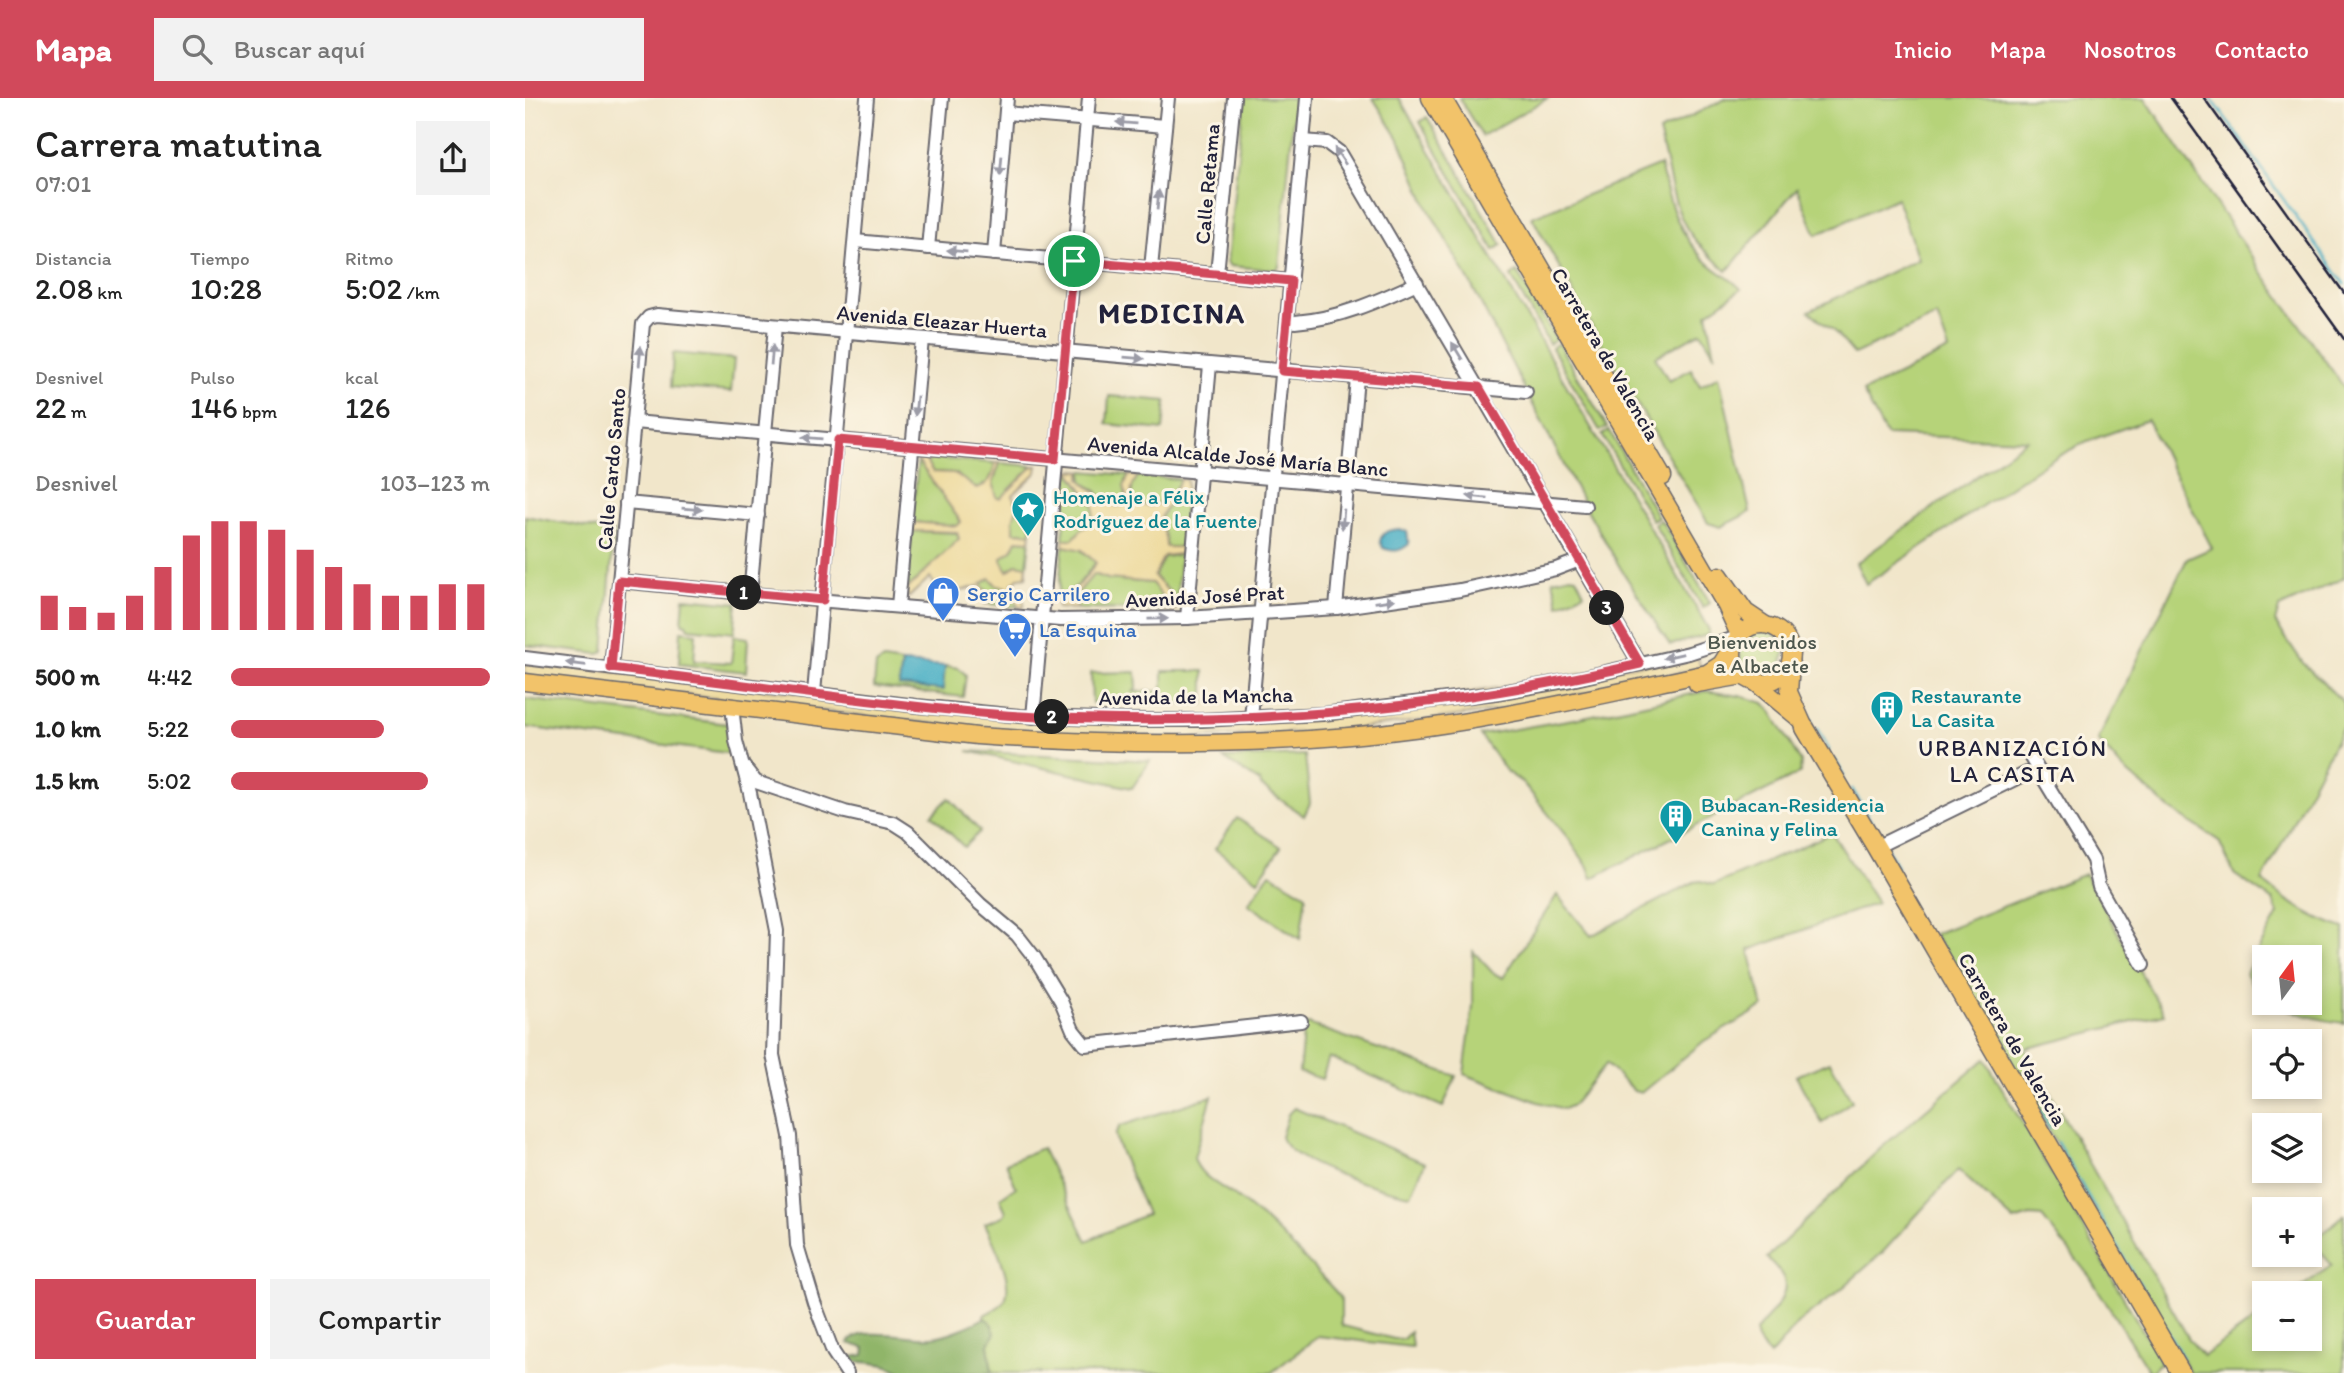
<!DOCTYPE html>
<html lang="es">
<meta charset="utf-8">
<style>
:root{--surface:#fff;--page:#f2f2f2;--text:#222;--muted:#767676;--accent:#d1495b}
body{margin:0;font-family:Itim,sans-serif;background:var(--page);color:var(--text);height:100vh;display:flex;flex-direction:column;font-size:26px;white-space:nowrap}
*{box-sizing:border-box;margin:0}
p{font-size:23px;color:var(--muted)}
.icon{flex:none;width:38px;height:38px;fill:none;stroke:currentColor;stroke-width:2;stroke-linecap:round;stroke-linejoin:round}
.map{position:relative;flex:1;overflow:hidden}
.sheet{display:flex;flex-direction:column;background:var(--surface);width:525px}
.sheet>*{flex:none}
.needle{width:46px;rotate:15deg}
.tools{position:absolute;left:1727px;top:847px;display:grid;gap:14px}
.tools a{display:grid;place-items:center;width:70px;height:70px;border-radius:0px;background:var(--surface);box-shadow:0 4px 10px #0003;font-size:35px}
.pin{position:absolute;display:grid;place-items:center;width:60px;height:60px;color:#fff;margin:-30px;border:4px solid #fff;border-radius:50%;box-shadow:0 2px 7px #0007}
.km{position:absolute;width:35px;height:35px;margin:-18px;border-radius:50%;background:#222;color:#fff;font-size:19px;line-height:35px;text-align:center}
.round{display:grid;place-items:center;flex:none;width:74px;height:74px;border-radius:0px;background:var(--page)}
.head{display:flex;align-items:center;justify-content:space-between;height:119px;padding:0 35px}
h1{font-size:38px;font-weight:600;line-height:52px}
.figures{display:grid;grid-template-columns:repeat(3,1fr);gap:10px;height:119px;padding:7px 35px}
.figures div{display:grid;align-content:center}
.figures b{font-size:30px;font-weight:600}
.figures small{font-size:19px;font-weight:400}
.figures p{font-size:19px}
.chart{height:196px;padding:14px 35px}
.chart p{display:flex;justify-content:space-between}
.chart svg{width:100%;height:126px;margin-top:7px;stroke:var(--accent);stroke-width:6}
.primary-button{display:flex;gap:14px;margin-top:auto;padding:14px 35px}
.primary-button a{flex:1;height:80px;border-radius:0px;background:var(--accent);color:#fff;font-size:28px;font-weight:600;line-height:80px;text-align:center}
.primary-button a+a{background:var(--page);color:var(--text)}
ul{padding:0 35px;list-style:none;font-size:23px}
li{display:grid;grid-template-columns:112px 84px 1fr;align-items:center;height:52px}
li i{height:18px;border-radius:9px;background:var(--accent)}
header{display:flex;align-items:center;gap:42px;box-sizing:border-box;height:98px;padding:0 35px;background:var(--accent);color:#fff}
header strong{font-size:33px}
nav{display:flex;gap:38px;margin-inline-start:auto;font-size:24px}
.search{width:490px;height:63px;background:var(--page);display:flex;align-items:center;gap:18px;box-sizing:border-box;padding:0 24px;border-radius:0px;color:var(--muted);font-size:26px}
main{display:flex;flex:1;min-height:0}
.map>svg:first-child{display:block}
.green{fill:#b6d379;stroke:#6c7a5a;stroke-width:2}
.forest{fill:#90b569;stroke:#596c52;stroke-width:2}
.sand{fill:#eeda9e;stroke:#887e6c;stroke-width:2}
.water{fill:#46aec5;stroke:#346880;stroke-width:2}
.lines{fill:none;stroke-linecap:round;stroke-linejoin:round}
.stream{stroke:#46aec5;stroke-width:2.5}
.minor-casing{stroke:#6a676d;stroke-width:16}
.major-casing{stroke:#6a676d;stroke-width:19}
.highway-casing{stroke:#6a676d;stroke-width:21}
.minor{stroke:#fff;stroke-width:12}
.major{stroke:#f2c36a;stroke-width:16}
.highway{stroke:#f2c36a;stroke-width:18}
.rail{stroke:#22223b;stroke-width:2.5}
.oneway{fill:#9c9ca7}
.route-casing{stroke:#fff;stroke-width:14}
.route{stroke:#d1495b;stroke-width:9}
.labels{text-anchor:middle;dominant-baseline:central;stroke-width:6;stroke-linejoin:round;paint-order:stroke}
.street-label{font-size:21px;fill:#22223b;stroke:#fcf5e5}
.culture-label{font-size:21px;fill:#0d838f;stroke:#fcf5e5;text-anchor:start}
.shop-label{font-size:21px;fill:#366cbe;stroke:#fcf5e5;text-anchor:start}
.park-label{font-size:21px;fill:#4e574e;stroke:#fcf5e5}
.neighbourhood-label{font-size:23px;letter-spacing:2px;fill:#22223b;stroke:#fcf5e5}
.district-label{font-size:28px;font-weight:bold;letter-spacing:2px;fill:#22223b;stroke:#fcf5e5}
</style>
<header>
<strong>Mapa</strong>
<div class="search"><svg class="icon" aria-label="search" viewBox="0 0 24 24"><circle cx="10" cy="10" r="6"/><path d="M15 15l6 6"/></svg>Buscar aquí</div>
<nav><a>Inicio</a><a>Mapa</a><a>Nosotros</a><a>Contacto</a></nav>
</header>
<main>
<section class="sheet">
<div class="head"><div><h1>Carrera matutina</h1><p>07:01</p></div><a class="round"><svg class="icon" aria-label="share" viewBox="0 0 24 24"><path d="M12 15V3M7 8l5-5 5 5M5 13v7h14v-7"/></svg></a></div>
<div class="figures">
<div><p>Distancia</p><b>2.08<small> km</small></b></div>
<div><p>Tiempo</p><b>10:28</b></div>
<div><p>Ritmo</p><b>5:02<small> /km</small></b></div>
</div>
<div class="figures">
<div><p>Desnivel</p><b>22<small> m</small></b></div>
<div><p>Pulso</p><b>146<small> bpm</small></b></div>
<div><p>kcal</p><b>126</b></div>
</div>
<div class="chart"><p><span>Desnivel</span>103–123 m</p>
<svg viewBox="0 0 160 44" preserveAspectRatio="none"><path d="M5 44V32M15 44V36M25 44V38M35 44V32M45 44V22M55 44V11M65 44V6M75 44V6M85 44V9M95 44V16M105 44V22M115 44V28M125 44V32M135 44V32M145 44V28M155 44V28"/></svg>
</div>
<ul>
<li><b>500 m</b>4:42<i style="width:100%"></i></li>
<li><b>1.0 km</b>5:22<i style="width:59%"></i></li>
<li><b>1.5 km</b>5:02<i style="width:76%"></i></li>
</ul>
<div class="primary-button"><a>Guardar</a><a>Compartir</a></div>
</section>
<div class="map">
<svg width="1819" height="1275" viewBox="0 0 1819 1275">
<rect width="100%" height="100%" fill="#fcf5e5"/>
<filter id="ink" filterUnits="userSpaceOnUse"><feTurbulence type="fractalNoise" baseFrequency=".0143" numOctaves="2"/><feDisplacementMap in="SourceGraphic" scale="14" xChannelSelector="R" yChannelSelector="G"/><feConvolveMatrix kernelMatrix="1 2 1 2 8 2 1 2 1" color-interpolation-filters="sRGB"/></filter>
<filter id="wash" filterUnits="userSpaceOnUse"><feTurbulence type="fractalNoise" baseFrequency=".00686" numOctaves="4" result="noise"/><feDisplacementMap in="SourceGraphic" scale="28" xChannelSelector="R" yChannelSelector="G"/><feGaussianBlur stdDeviation="1.57" result="paint"/><feColorMatrix in="noise" values="0 0 0 0 0 0 0 0 0 0 0 0 0 0 0 0 0 1.4 0 .05"/><feComposite in="paint" operator="in"/></filter>
<g filter="url(#wash)">
<rect width="100%" height="100%" fill="#f1e6ca"/>
<g class="green">
<polygon points="719,0 770,0 754,169 750,172 705,168 702,164"/>
<polygon points="848,0 874,0 1184,532 1183,537 1145,547 1096,471 1060,408 946,186 903,110 874,41"/>
<polygon points="934,0 1023,0 957,38"/>
<path d="M1202 0H1620L1741 180 1819 289V480L1754 510 1750 524 1778 565 1819 605V627L1737 783C1762 804 1788 821 1819 830V925C1795 922 1772 917 1751 905H1785V859H1740L1739 898 1731 893 1721 875 1753 816 1748 803 1709 776 1694 743 1645 711 1596 669 1573 642 1662 461 1687 450 1622 322 1560 344 1524 363 1341 486 1331 465 1502 342 1361 337 1338 294 1424 252 1412 218 1329 256 1312 236 1284 213 1393 161 1372 100 1291 137 1272 90 1202 173C1188 160 1171 146 1161 129 1146 103 1142 63 1134 34Z"/>
<polygon points="902,19 977,147 969,152 895,24"/>
<path d="M1135 67C1144 104 1153 137 1182 164 1192 174 1206 180 1216 191L1182 215 1190 257 1176 234 1130 259 1144 283 1166 271 1175 288 1194 278 1225 414 1196 429 1183 425 1073 240 1007 119Z"/>
<polygon points="992,174 1031,242 1024,246 986,178"/>
<polygon points="1033,245 1082,329 1075,333 1027,250"/>
<polygon points="148,255 209,261 206,294 146,289"/>
<polygon points="584,298 641,303 638,332 582,326"/>
<polygon points="1084,332 1133,419 1127,422 1077,337"/>
<path d="M404 360 470 365C468 377 464 388 450 390L429 375 408 374 402 365Z"/>
<polygon points="393,363 436,424 433,428 387,424"/>
<polygon points="475,365 508,368 476,401 472,400 468,385"/>
<polygon points="544,373 569,408 568,425 558,430 548,441 538,441"/>
<polygon points="557,373 604,377 601,382 603,407 592,408 578,404 573,394 558,384"/>
<path d="M613 378 655 381C640 421 589 411 613 378Z"/>
<polygon points="653,398 661,398 656,449 641,449 635,425 636,415"/>
<polygon points="498,407 508,407 506,435 489,434 488,422 490,412"/>
<polygon points="0,418 89,434 79,553 74,556 0,547"/>
<polygon points="1136,422 1185,505 1178,510 1129,426"/>
<polygon points="387,433 432,435 434,441 382,491"/>
<polygon points="492,442 505,443 502,468 491,466 483,475 476,460 487,452"/>
<polygon points="538,448 553,450 571,464 552,488 533,501"/>
<polygon points="655,457 652,502 629,478 639,459"/>
<polygon points="568,476 583,481 627,485 636,497 639,512 553,511 548,500"/>
<polygon points="1045,478 1051,479 1059,495 1034,507 1028,482"/>
<polygon points="465,480 471,487 480,489 494,509 464,506 462,495 456,486"/>
<polygon points="159,500 212,505 209,535 164,530 162,526 157,525"/>
<circle cx="1237" cy="555" r="22"/>
<polygon points="156,533 171,535 169,563 206,565 209,538 223,540 221,574 154,566"/>
<polygon points="358,562 377,565 374,587 417,592 420,568 434,570 441,577 438,599 349,589 351,567"/>
<polygon points="638,573 679,573 679,606 567,605 566,575 611,574 612,590 608,594 638,593"/>
<polygon points="1181,593 1215,598 1239,605 1246,613 1276,664 1275,675 1067,780 1063,769 1043,740 998,685 982,674 955,637 1049,621"/>
<polygon points="0,601 203,626 211,661 202,655 0,629"/>
<polygon points="443,653 625,663 607,690"/>
<polygon points="780,657 785,705 779,718 736,688 735,684 698,660"/>
<polygon points="424,700 455,733 439,749 407,717"/>
<polygon points="712,720 756,749 733,782 690,751"/>
<polygon points="1307,735 1352,805 1224,852 1238,909 1179,943 1116,995 1109,993 1081,966 1048,1007 1039,1011 1013,1004 939,976 948,908 948,853 968,875 978,880 1032,797 1066,838 1169,784 1176,783 1189,787"/>
<polygon points="745,775 781,797 775,841 723,806"/>
<polygon points="1560,776 1639,916 1500,951 1664,1241 1678,1258 1739,1215 1740,1241 1785,1241 1785,1195 1768,1195 1807,1167 1787,1144 1819,1117 1819,1275 1665,1275 1409,836"/>
<polygon points="783,926 931,978 918,1009 804,959 797,981 774,974 779,927"/>
<path d="M1460 961 1636 1264 1625 1275 1565 1179 1517 1119 1505 1118 1489 1123 1433 1072 1358 1154 1314 1193 1273 1225 1245 1258 1232 1242 1230 1234C1240 1221 1265 1200 1259 1182 1257 1174 1248 1166 1242 1160L1356 1050Z"/>
<polygon points="1305,964 1327,1003 1297,1025 1271,978"/>
<path d="M687 998 669 1060C673 1077 694 1087 707 1096 746 1124 779 1160 811 1194L816 1201V1225L818 1228 869 1241H878L885 1234 887 1249 793 1238 746 1275H467L463 1247 470 1235 466 1225 459 1220V1217C465 1214 473 1210 478 1205 492 1186 468 1144 460 1125L478 1118 481 1114 475 1100 491 1089 481 1065 517 1050 562 1143 622 1116 592 1045 590 1036 595 1028Z"/>
<path d="M769 1010 900 1065 886 1097C858 1092 765 1067 756 1039L763 1016Z"/>
</g>
<path class="forest" d="M459 1220 465 1223 470 1235 463 1247 467 1275H377C361 1264 345 1265 326 1263L327 1259 339 1257 340 1250 323 1245C333 1227 387 1241 407 1239 421 1238 447 1227 459 1220Z"/>
<g class="sand">
<path d="M393 359 404 360 402 365 408 374 429 375 451 390C463 388 469 377 470 365H475L468 384 472 400H476L508 368H512L511 375 488 397 490 403H509L508 407H500L491 412 488 422 489 434 506 435 505 443 492 442 487 452 476 460 483 473 491 466 502 468 501 479 493 480 487 486 499 504V509H494L481 489 472 488 465 480 456 486 463 496 464 506H460V498L453 488 427 495 425 502H420L421 496 415 495 405 479 384 499 381 498 382 491 434 441 432 434 387 433V424L432 428 436 424 393 363Z"/>
<path d="M544 372 557 373 555 380C562 391 573 391 578 403L592 408 603 406 599 388 604 377 613 378C589 411 640 422 655 381L662 382 661 398C650 396 649 401 643 408 627 427 642 427 641 449H656V456L639 458 629 478 652 502 651 512H639L636 497 627 485 583 481 569 476 548 500 553 511 532 510 533 501C549 495 562 479 571 465L557 452 538 448V441H548L558 430 567 425 569 408Z"/>
<polygon points="1172,557 1176,570 986,611 820,632 664,640 478,634 0,578 0,564 513,622 783,621"/>
</g>
<g class="water">
<path d="M875 431 882 434 884 446C875 454 869 454 858 450L855 443C858 432 865 432 875 431Z"/>
<polygon points="377,565 420,568 418,592 374,588"/>
</g>
<g class="lines">
<g class="stream">
<polyline points="1686,0 1819,186"/>
<polyline points="1280,611 1287,624"/>
<polyline points="1292,631 1304,652"/>
<polyline points="1310,662 1319,678"/>
<polyline points="1327,691 1356,741"/>
<polyline points="1362,750 1372,769"/>
<polyline points="1468,934 1484,961"/>
<polyline points="1499,986 1525,1030"/>
<polyline points="1532,1044 1607,1174"/>
<polyline points="1613,1183 1657,1259"/>
</g>
</g>
</g>
<g filter="url(#ink)">
<g class="lines">
<defs>
<g id="minor">
<polyline points="481,15 640,28"/>
<polyline points="779,43 802,45 814,54 1115,566"/>
<polyline points="330,143 766,183"/>
<polyline points="403,150 417,0"/>
<polyline points="469,156 482,0"/>
<polyline points="626,170 643,0"/>
<polyline points="692,176 709,0"/>
<path d="M770 224C813 221 853 203 892 185"/>
<polyline points="109,324 1060,408"/>
<polyline points="101,405 233,417"/>
<polyline points="94,483 280,501 535,522 662,520 811,510 935,492 1031,471 1055,462"/>
<polyline points="225,496 250,228"/>
<polyline points="373,508 397,241"/>
<polyline points="811,510 832,280"/>
<polyline points="662,520 685,267"/>
<polyline points="0,560 392,608 495,618 599,622 676,622 798,616 971,595 1046,582 1164,555 1213,539"/>
<polyline points="86,570 118,226 124,219 132,217 1001,294"/>
<polyline points="289,595 342,0"/>
<polyline points="208,617 211,643 225,695 252,833 248,957 265,1038 272,1147 289,1204 308,1254 322,1275"/>
<polyline points="508,619 564,0"/>
<polyline points="726,620 782,0"/>
<polyline points="1506,660 1568,762 1574,789 1618,867"/>
<polyline points="219,669 231,684 320,714 369,725 383,734 455,806 492,837 510,860 536,903 548,932 560,947 776,923"/>
<polyline points="1351,749 1502,675 1517,676"/>
</g>
<g id="major">
<polyline points="905,0 1201,508 1214,537"/>
<polyline points="918,0 1138,379"/>
<polyline points="1195,477 1221,514 1239,526"/>
<circle cx="1237" cy="556" r="29"/>
<polyline points="1266,566 1264,594 1280,630"/>
<path d="M0 584 452 638C597 648 751 650 896 630 992 617 1087 595 1182 575L1196 566 1211 542"/>
<polyline points="1231,585 1272,619"/>
<polyline points="1172,586 1218,578"/>
</g>
<polyline id="highway" points="1280,630 1351,749 1656,1275"/>
</defs>
<use href="#minor" class="minor-casing"/>
<use href="#major" class="major-casing"/>
<use href="#highway" class="highway-casing"/>
<use href="#minor" class="minor"/>
<use href="#major" class="major"/>
<use href="#highway" class="highway"/>
<g class="rail">
<polyline points="1646,0 1819,241"/>
<polyline points="1679,0 1819,195"/>
</g>
</g>
<defs><path id="oneway-solid" d="M-6-.8H1V-3.2L6.5 0L1 3.2V.8H-6Z" transform="scale(1.75)"/></defs>
<g class="oneway">
<use href="#oneway-solid" transform="translate(601 25) rotate(-175)"/>
<use href="#oneway-solid" transform="translate(815 58) rotate(-124)"/>
<use href="#oneway-solid" transform="translate(476 68) rotate(95)"/>
<use href="#oneway-solid" transform="translate(633 102) rotate(-85)"/>
<use href="#oneway-solid" transform="translate(432 153) rotate(-175)"/>
<use href="#oneway-solid" transform="translate(932 253) rotate(-121)"/>
<use href="#oneway-solid" transform="translate(247 257) rotate(-85)"/>
<use href="#oneway-solid" transform="translate(115 258) rotate(-85)"/>
<use href="#oneway-solid" transform="translate(609 260) rotate(5)"/>
<use href="#oneway-solid" transform="translate(391 308) rotate(96)"/>
<use href="#oneway-solid" transform="translate(287 340) rotate(-175)"/>
<use href="#oneway-solid" transform="translate(952 399) rotate(-174)"/>
<use href="#oneway-solid" transform="translate(167 411) rotate(5)"/>
<use href="#oneway-solid" transform="translate(818 421) rotate(95)"/>
<use href="#oneway-solid" transform="translate(860 503) rotate(-8)"/>
<use href="#oneway-solid" transform="translate(633 521) rotate(-1)"/>
<use href="#oneway-solid" transform="translate(1148 558) rotate(167)"/>
<use href="#oneway-solid" transform="translate(51 566) rotate(-173)"/>
</g>
</g>
<g class="lines" filter="url(#ink)">
<defs>
<path id="route" d="M549 163 766 183 757 273 954 289 1115 566C912 613 704 630 496 618 438 615 380 607 322 600 244 590 165 580 86 570L94 483 298 502 313 342 530 361Z"/>
</defs>
<use href="#route" class="route-casing"/>
<use href="#route" class="route"/>
</g>
<defs>
<symbol id="sight-pin" viewBox="-11 -11 22 30"><path d="M0 17L-7.5 6A9.5 9.5 0 1 1 7.5 6Z" fill="#0f9aa8" stroke="#fcf5e5"/><path d="M0-6L1.8-2.2L6-1.7L2.9 1.2L3.7 5.4L0 3.3L-3.7 5.4L-2.9 1.2L-6-1.7L-1.8-2.2Z" fill="#fff"/></symbol>
<symbol id="shop-pin" viewBox="-11 -11 22 30"><path d="M0 17L-7.5 6A9.5 9.5 0 1 1 7.5 6Z" fill="#3f7fe0" stroke="#fcf5e5"/><path d="M-5-2.5h2.3a2.7 3.5 0 0 1 5.4 0H5L5.5 6h-11ZM-1.5-2.5h3a1.5 2.3 0 0 0-3 0Z" fill="#fff"/></symbol>
<symbol id="supermarket-pin" viewBox="-11 -11 22 30"><path d="M0 17L-7.5 6A9.5 9.5 0 1 1 7.5 6Z" fill="#3f7fe0" stroke="#fcf5e5"/><path d="M-6-5.5h2.5l.6 2H6L4.5 2H-2.5L-4.4-4H-6ZM-1.5 3.2a1.3 1.3 0 1 0 .1 0ZM3 3.2a1.3 1.3 0 1 0 .1 0Z" fill="#fff"/></symbol>
<symbol id="building-pin" viewBox="-11 -11 22 30"><path d="M0 17L-7.5 6A9.5 9.5 0 1 1 7.5 6Z" fill="#0f9aa8" stroke="#fcf5e5"/><path d="M-4-6H4V6H1V3H-1V6H-4ZM-2.5-4.3h1.7v1.8h-1.7ZM.8-4.3h1.7v1.8H.8ZM-2.5-1h1.7V.8h-1.7ZM.8-1h1.7V.8H.8Z" fill="#fff"/></symbol>
</defs>
<g fill-rule="evenodd">
<use href="#sight-pin" x="484" y="391" width="38" height="52"/>
<use href="#shop-pin" x="399" y="476" width="38" height="52"/>
<use href="#supermarket-pin" x="471" y="512" width="38" height="52"/>
<use href="#building-pin" x="1343" y="590" width="38" height="52"/>
<use href="#building-pin" x="1132" y="699" width="38" height="52"/>
</g>
<g class="labels">
<g class="street-label">
<text transform="translate(682 86) rotate(-85)">Calle Retama</text>
<text transform="translate(417 223) rotate(5)">Avenida Eleazar Huerta</text>
<text transform="translate(1081 256) rotate(60)">Carretera de Valencia</text>
<text transform="translate(713 358) rotate(5)">Avenida Alcalde José María Blanc</text>
<text transform="translate(86 371) rotate(-85)">Calle Cardo Santo</text>
<text transform="translate(680 498) rotate(-3)">Avenida José Prat</text>
<text transform="translate(671 598) rotate(-1)">Avenida de la Mancha</text>
<text transform="translate(1488 941) rotate(60)">Carretera de Valencia</text>
</g>
<g class="culture-label">
<text x="528" y="398">Homenaje a Félix<tspan x="528" dy="24">Rodríguez de la Fuente</tspan></text>
<text x="1386" y="597">Restaurante<tspan x="1386" dy="24">La Casita</tspan></text>
<text x="1176" y="706">Bubacan-Residencia<tspan x="1176" dy="24">Canina y Felina</tspan></text>
</g>
<g class="shop-label">
<text x="442" y="495">Sergio Carrilero</text>
<text x="514" y="531">La Esquina</text>
</g>
<g class="park-label">
<text x="1237" y="543">Bienvenidos<tspan x="1237" dy="24">a Albacete</tspan></text>
</g>
<g class="neighbourhood-label">
<text x="1488" y="650">URBANIZACIÓN<tspan x="1488" dy="26">LA CASITA</tspan></text>
</g>
<g class="district-label">
<text x="647" y="215">MEDICINA</text>
</g>
</g>
</svg>
<div class="tools">
<a><svg class="needle" viewBox="-14 -14 28 28"><path d="M0-13l5 13h-10z" fill="#e53935"/><path d="M0 13l5-13h-10z" fill="#767676"/></svg></a>
<a><svg class="icon" aria-label="locate" viewBox="0 0 24 24"><circle cx="12" cy="12" r="6"/><path d="M12 2v4M12 18v4M2 12h4M18 12h4"/></svg></a>
<a><svg class="icon" aria-label="layers" viewBox="0 0 24 24"><path d="M12 4l9 5-9 5-9-5zM3 14l9 5 9-5"/></svg></a>
<a>+</a>
<a>−</a>
</div>
<div class="pin" style="left:549px;top:163px;background:#1e9e55"><svg class="icon" aria-label="arrive" viewBox="0 0 24 24"><path d="M6 21V4h12l-3 4 3 4H6"/></svg></div>
<b class="km" style="left:219px;top:495px">1</b>
<b class="km" style="left:527px;top:619px">2</b>
<b class="km" style="left:1082px;top:510px">3</b>
</div>
</main>
